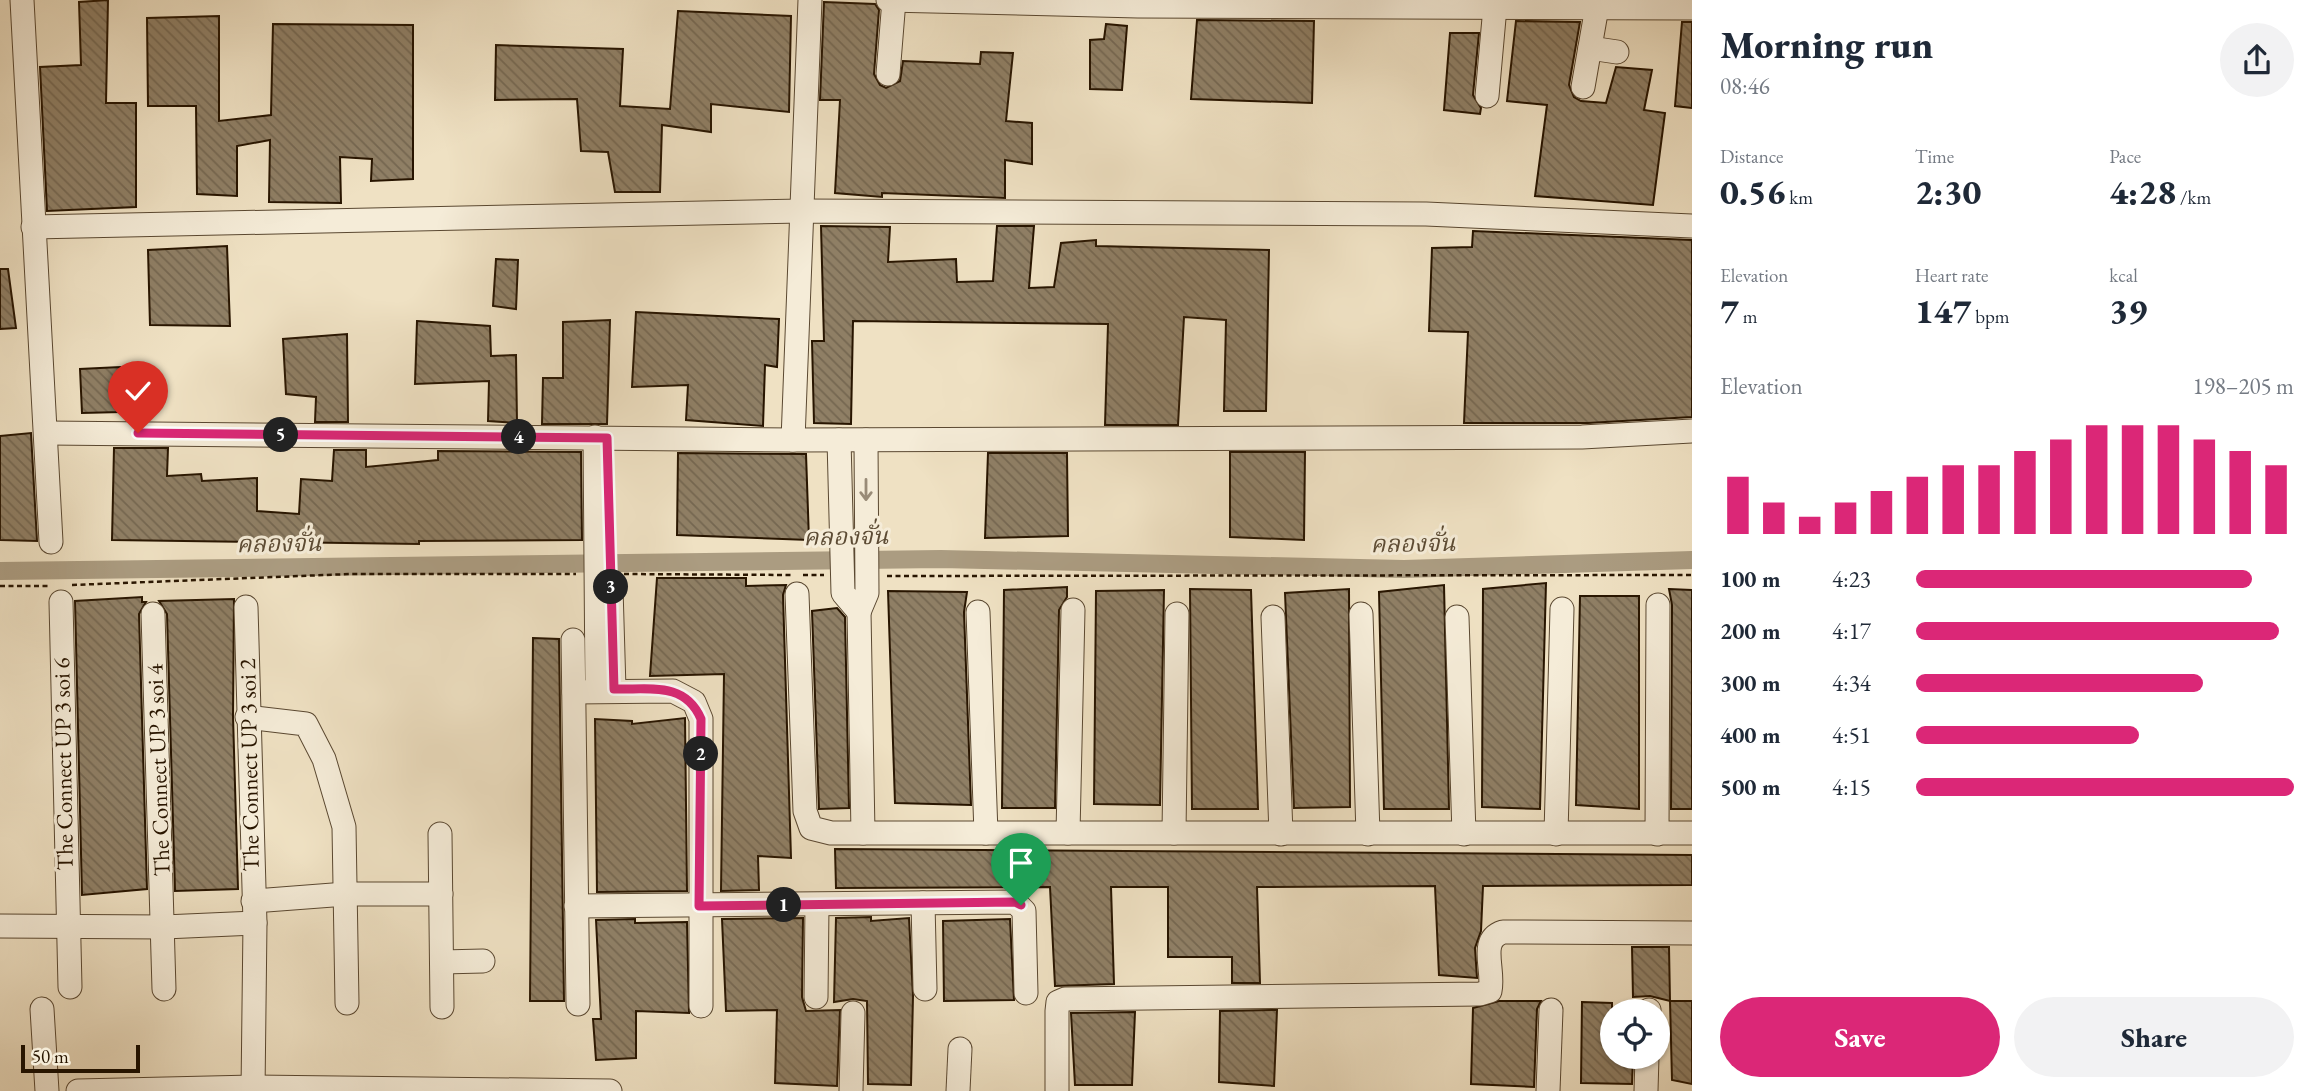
<!DOCTYPE html>
<meta charset="utf-8">
<style>
:root{--surface:#fff;--page:#f2f2f3;--text:#1f2937;--muted:#747a83;--accent:#db2777}
body{margin:0;font-family:"EB Garamond","Noto Serif Thai",serif;background:var(--page);color:var(--text);height:100vh;display:flex;flex-direction:column;font-size:26px;white-space:nowrap}
*{box-sizing:border-box;margin:0}
p{font-size:23px;color:var(--muted)}
.icon{flex:none;width:38px;height:38px;fill:none;stroke:currentColor;stroke-width:2;stroke-linecap:round;stroke-linejoin:round}
.map{position:relative;flex:1;overflow:hidden}
.drawer{display:flex;flex-direction:column;background:var(--surface);width:630px}
.drawer>*{flex:none}
.controls{position:absolute;left:1600px;top:999px;display:grid;gap:14px}
.controls a{display:grid;place-items:center;width:70px;height:70px;border-radius:50%;background:var(--surface);box-shadow:0 2px 5px #0004;font-size:35px}
.scale{position:absolute;left:21px;bottom:18px;width:119px;box-sizing:border-box;padding-left:7px;border:4px solid #281500;border-top:0;font-size:19px;line-height:24px;white-space:nowrap;color:#281500;-webkit-text-stroke:5px #f5ecd8;paint-order:stroke}
.pin{position:absolute;display:grid;place-items:center;width:60px;height:60px;color:#fff;margin:-72px -30px;border-radius:50% 50% 50% 0;rotate:-45deg;box-shadow:0 0 7px #0007}
.pin .icon{rotate:45deg}
.km{position:absolute;width:35px;height:35px;margin:-18px;border-radius:50%;background:#222;color:#fff;font-size:19px;line-height:35px;text-align:center}
.round{display:grid;place-items:center;flex:none;width:74px;height:74px;border-radius:37px;background:var(--page)}
.overview{display:flex;align-items:center;justify-content:space-between;height:119px;padding:0 28px}
h1{font-size:38px;font-weight:800;line-height:52px}
.metrics{display:grid;grid-template-columns:repeat(3,1fr);gap:10px;height:119px;padding:7px 28px}
.metrics div{display:grid;align-content:center}
.metrics b{font-size:35px;font-weight:800}
.metrics small{font-size:19px;font-weight:400}
.metrics p{font-size:19px}
.chart{height:196px;padding:14px 28px}
.chart p{display:flex;justify-content:space-between}
.chart svg{width:100%;height:126px;margin-top:7px;stroke:var(--accent);stroke-width:6}
.cta{display:flex;gap:14px;margin-top:auto;padding:14px 28px}
.cta a{flex:1;height:80px;border-radius:42px;background:var(--accent);color:#fff;font-size:28px;font-weight:800;line-height:80px;text-align:center}
.cta a+a{background:var(--page);color:var(--text)}
ul{padding:0 28px;list-style:none;font-size:23px}
li{display:grid;grid-template-columns:112px 84px 1fr;align-items:center;height:52px}
li i{height:18px;border-radius:9px;background:var(--accent)}
main{display:flex;flex:1;min-height:0}
.map>svg:first-child{display:block}
.lines{fill:none;stroke-linecap:round;stroke-linejoin:round}
.canal{stroke:#ab9c81;stroke-width:18}
.building{fill:url(#building-back-hatch);stroke:#281500;stroke-width:2}
.minor-casing{stroke:#5a4831;stroke-width:25}
.path{stroke:#281500;stroke-width:2.5;stroke-dasharray:5 3.5;stroke-linecap:butt}
.minor{stroke:#f5ecd8;stroke-width:23}
.oneway{stroke:#998b77}
.route-casing{stroke:#fff;stroke-width:14}
.route{stroke:#db2777;stroke-width:9}
.labels{text-anchor:middle;dominant-baseline:central;stroke-width:6;stroke-linejoin:round;paint-order:stroke}
.street-label{font-size:23px;fill:#281500;stroke:#f5ecd8}
.water-label{font-size:24px;font-style:italic;fill:#5c4b34;stroke:#f5ecd8}
</style>
<main>
<div class="map">
<svg width="1692" height="1091" viewBox="0 0 1692 1091">
<defs>
<pattern id="building-back-hatch" width="6" height="6" patternUnits="userSpaceOnUse" patternTransform="scale(1.75)"><rect width="6" height="6" fill="#8f7f65"/><path d="M-1 5l2 2M0 0l6 6M5-1l2 2" fill="none" stroke="#756751"/></pattern>
</defs>
<rect width="100%" height="100%" fill="#efe1c3"/>
<filter id="stains"><feTurbulence type="fractalNoise" baseFrequency=".00286" numOctaves="4"/><feColorMatrix values="0 0 0 0 .2 0 0 0 0 .09 0 0 0 0 .02 0 0 0 .5 -.17"/></filter>
<radialGradient id="worn" r=".72"><stop offset=".6" stop-color="#630" stop-opacity="0"/><stop offset="1" stop-color="#630" stop-opacity=".3"/></radialGradient>
<g class="lines">
<polyline class="canal" points="0,571 941,559 1404,569 1692,560"/>
</g>
<g class="building">
<polygon points="108,0 106,103 136,103 136,207 47,211 40,67 81,65 79,2"/>
<polygon points="824,2 875,4 879,10 874,74 880,85 886,88 900,81 903,61 980,64 981,52 1013,53 1006,121 1032,123 1032,164 1005,160 1005,198 882,193 882,197 835,193 840,100 820,100"/>
<polygon points="678,11 791,16 789,112 711,104 711,132 662,125 660,192 615,192 608,152 581,151 577,99 495,100 496,45 623,49 620,106 670,109"/>
<polygon points="219,16 219,121 271,115 273,24 413,25 413,179 371,181 372,159 340,157 341,203 269,202 270,140 237,146 237,196 197,194 196,106 148,106 147,18"/>
<polygon points="1197,20 1314,21 1312,103 1191,99"/>
<polygon points="1516,21 1580,22 1569,85 1574,97 1581,101 1606,103 1616,67 1652,70 1644,110 1665,113 1653,205 1535,196 1547,105 1507,101"/>
<polygon points="1682,22 1692,22 1692,108 1675,106"/>
<polygon points="1106,24 1127,26 1122,90 1090,89 1090,40 1104,39"/>
<polygon points="1450,33 1479,33 1473,95 1481,108 1480,114 1444,110"/>
<polygon points="821,226 890,227 888,262 956,259 957,282 993,281 997,226 1034,226 1029,288 1054,287 1061,243 1096,240 1096,246 1269,250 1266,411 1224,411 1226,320 1184,317 1178,425 1105,425 1108,324 853,321 851,424 814,423 812,341 824,341"/>
<polygon points="1473,231 1692,240 1692,417 1588,423 1464,423 1468,332 1429,331 1432,248 1472,247"/>
<polygon points="227,246 230,326 150,325 148,250"/>
<polygon points="496,259 518,260 516,309 493,306"/>
<polygon points="0,269 8,269 16,328 0,329"/>
<polygon points="636,312 779,319 777,367 765,365 763,426 686,420 688,385 632,387"/>
<polygon points="610,320 607,424 542,424 543,378 563,378 563,322"/>
<polygon points="417,321 490,326 491,356 516,355 517,423 488,421 489,381 415,384"/>
<polygon points="347,334 348,422 315,422 316,397 286,394 283,339"/>
<polygon points="120,367 121,412 82,413 80,369"/>
<polygon points="31,433 37,541 0,540 0,436"/>
<polygon points="114,448 168,448 167,476 201,474 202,481 257,478 257,511 299,514 301,479 332,481 334,450 366,450 366,467 438,460 438,451 581,452 582,540 419,541 419,544 112,540"/>
<polygon points="1230,452 1305,452 1304,540 1230,537"/>
<polygon points="678,453 806,454 809,540 677,535"/>
<polygon points="988,453 1067,453 1068,536 985,538"/>
<polygon points="657,578 746,578 746,586 786,585 783,595 791,858 758,856 759,890 721,891 724,674 650,676"/>
<polygon points="1546,583 1540,809 1482,807 1483,589"/>
<polygon points="1444,585 1449,809 1384,809 1379,592"/>
<polygon points="1067,587 1067,597 1059,610 1055,808 1002,808 1004,590"/>
<polygon points="1190,589 1251,590 1258,809 1192,809"/>
<polygon points="1349,589 1350,807 1294,808 1285,593"/>
<polygon points="1669,589 1692,590 1692,809 1671,809 1672,605"/>
<polygon points="1164,590 1160,805 1094,804 1096,591"/>
<polygon points="888,591 967,592 964,612 971,805 895,803"/>
<polygon points="1580,596 1639,596 1639,809 1576,805"/>
<polygon points="142,597 142,602 146,602 139,614 147,889 82,895 75,601"/>
<polygon points="234,599 233,716 238,889 175,891 167,614 159,601"/>
<polygon points="837,608 845,617 849,808 819,809 812,611"/>
<polygon points="533,638 559,639 564,1001 530,1001"/>
<polygon points="685,718 687,891 597,892 595,719 632,721 632,724"/>
<polygon points="835,849 1692,855 1692,885 1483,886 1481,931 1475,948 1477,978 1439,975 1435,886 1257,887 1260,983 1232,983 1232,957 1168,957 1168,887 1111,887 1114,984 1055,986 1050,887 836,888"/>
<polygon points="871,917 871,921 909,918 913,996 911,1085 868,1084 867,1001 853,999 834,1002 836,918"/>
<polygon points="803,918 802,997 806,1011 840,1010 837,1086 775,1083 777,1010 726,1011 722,919"/>
<polygon points="635,919 635,923 687,922 689,1013 636,1011 636,1058 596,1060 593,1019 601,1019 596,920"/>
<polygon points="1010,919 1014,1000 944,1001 943,921"/>
<polygon points="1632,947 1669,947 1670,1001 1650,996 1633,997"/>
<polygon points="1499,1001 1541,1001 1537,1009 1534,1087 1471,1084 1473,1008"/>
<polygon points="1670,1001 1692,1001 1692,1084 1672,1080"/>
<polygon points="1582,1002 1612,1003 1612,1057 1633,1057 1632,1084 1581,1083"/>
<polygon points="1277,1010 1274,1086 1219,1082 1220,1011"/>
<polygon points="1135,1012 1132,1085 1075,1085 1071,1013"/>
</g>
<g class="lines">
<defs>
<g id="minor">
<polyline points="22,0 51,542"/>
<polyline points="888,0 1138,6 1692,8"/>
<polyline points="1590,48 1617,52"/>
<polyline points="888,74 894,0"/>
<polyline points="1583,87 1597,7"/>
<polyline points="1487,96 1495,7"/>
<polyline points="33,227 802,211 1426,214 1692,226"/>
<polyline points="47,433 793,440 1582,437 1692,431"/>
<polyline points="595,437 597,690"/>
<polyline points="793,440 810,0"/>
<polyline points="839,440 843,593 859,612 867,593 866,440"/>
<polyline points="611,588 614,689"/>
<polyline points="797,594 805,811 811,828 831,833 1692,833"/>
<polyline points="61,602 70,987"/>
<polyline points="246,607 255,923 253,1091"/>
<polyline points="859,612 863,833"/>
<polyline points="978,612 986,833"/>
<polyline points="153,614 164,989"/>
<polyline points="1361,614 1368,834"/>
<polyline points="1273,617 1281,834"/>
<polyline points="1457,617 1464,834"/>
<polyline points="573,640 578,1004"/>
<polyline points="574,692 673,691 694,702 701,719 701,1006"/>
<polyline points="247,717 306,724 324,759 344,827 347,1003"/>
<polyline points="1068,833 1073,610"/>
<polyline points="1174,833 1177,614"/>
<polyline points="440,834 442,1007"/>
<polyline points="1556,834 1562,609"/>
<polyline points="1657,834 1658,605"/>
<polyline points="253,901 346,894 441,894"/>
<polyline points="923,903 925,989"/>
<polyline points="576,906 1015,902 1024,911 1026,993"/>
<polyline points="0,926 164,927 255,923"/>
<polyline points="442,962 483,961"/>
<polyline points="816,997 817,905"/>
<polyline points="42,1009 47,1091"/>
<polyline points="1649,1012 1649,1010"/>
<polyline points="78,1091 253,1087 610,1091"/>
<polyline points="851,1091 853,1013"/>
<polyline points="958,1091 960,1049"/>
<path d="M1057 1091V1011L1058 1002 1065 999 1480 994 1490 991C1495 970 1478 940 1503 932L1692 933"/>
<polyline points="1548,1091 1551,1010"/>
<polyline points="1646,1091 1647,1057"/>
</g>
</defs>
<use href="#minor" class="minor-casing"/>
<g class="path">
<polyline points="624,574 793,575"/>
<polyline points="803,575 824,575"/>
<polyline points="887,576 1692,575"/>
<polyline points="72,585 351,574 576,574"/>
<polyline points="0,586 51,586"/>
</g>
<use href="#minor" class="minor"/>
</g>
<defs><path id="oneway-shaft" d="M-6 0H5M1.5-3L5.5 0L1.5 3" fill="none" stroke-width="1.6" stroke-linecap="round" stroke-linejoin="round" transform="scale(1.75)"/></defs>
<use class="oneway" href="#oneway-shaft" transform="translate(866 490) rotate(90)"/>
<g class="lines">
<defs>
<path id="route" d="M138 433 607 438 614 689C649 690 685 681 701 719L699 906 1015 902 1021 905"/>
</defs>
<use href="#route" class="route-casing"/>
<use href="#route" class="route"/>
</g>
<g class="labels">
<g class="street-label">
<text transform="translate(63 764) rotate(-91)">The Connect UP 3 soi 6</text>
<text transform="translate(249 765) rotate(-91)">The Connect UP 3 soi 2</text>
<text transform="translate(158 770) rotate(-92)">The Connect UP 3 soi 4</text>
</g>
<g class="water-label">
<text transform="translate(846 536) rotate(-1)">คลองจั่น</text>
<text transform="translate(279 543) rotate(-1)">คลองจั่น</text>
<text transform="translate(1413 543) rotate(-1)">คลองจั่น</text>
</g>
</g>
<rect width="100%" height="100%" filter="url(#stains)"/>
<rect width="100%" height="100%" fill="url(#worn)"/>
</svg>
<div class="controls">
<a><svg class="icon" aria-label="locate" viewBox="0 0 24 24"><circle cx="12" cy="12" r="6"/><path d="M12 2v4M12 18v4M2 12h4M18 12h4"/></svg></a>
</div>
<div class="scale">50 m</div>
<div class="pin" style="left:1021px;top:905px;background:#1e9e55"><svg class="icon" aria-label="arrive" viewBox="0 0 24 24"><path d="M6 21V4h12l-3 4 3 4H6"/></svg></div>
<div class="pin" style="left:138px;top:433px;background:#d93025"><svg class="icon" aria-label="check" viewBox="0 0 24 24"><path d="M5 12l5 5 9-10"/></svg></div>
<b class="km" style="left:784px;top:905px">1</b>
<b class="km" style="left:701px;top:754px">2</b>
<b class="km" style="left:611px;top:587px">3</b>
<b class="km" style="left:519px;top:437px">4</b>
<b class="km" style="left:281px;top:435px">5</b>
</div>
<section class="drawer">
<div class="overview"><div><h1>Morning run</h1><p>08:46</p></div><a class="round"><svg class="icon" aria-label="share" viewBox="0 0 24 24"><path d="M12 15V3M7 8l5-5 5 5M5 13v7h14v-7"/></svg></a></div>
<div class="metrics">
<div><p>Distance</p><b>0.56<small> km</small></b></div>
<div><p>Time</p><b>2:30</b></div>
<div><p>Pace</p><b>4:28<small> /km</small></b></div>
</div>
<div class="metrics">
<div><p>Elevation</p><b>7<small> m</small></b></div>
<div><p>Heart rate</p><b>147<small> bpm</small></b></div>
<div><p>kcal</p><b>39</b></div>
</div>
<div class="chart"><p><span>Elevation</span>198–205 m</p>
<svg viewBox="0 0 160 44" preserveAspectRatio="none"><path d="M5 44V24M15 44V33M25 44V38M35 44V33M45 44V29M55 44V24M65 44V20M75 44V20M85 44V15M95 44V11M105 44V6M115 44V6M125 44V6M135 44V11M145 44V15M155 44V20"/></svg>
</div>
<ul>
<li><b>100 m</b>4:23<i style="width:89%"></i></li>
<li><b>200 m</b>4:17<i style="width:96%"></i></li>
<li><b>300 m</b>4:34<i style="width:76%"></i></li>
<li><b>400 m</b>4:51<i style="width:59%"></i></li>
<li><b>500 m</b>4:15<i style="width:100%"></i></li>
</ul>
<div class="cta"><a>Save</a><a>Share</a></div>
</section>
</main>
